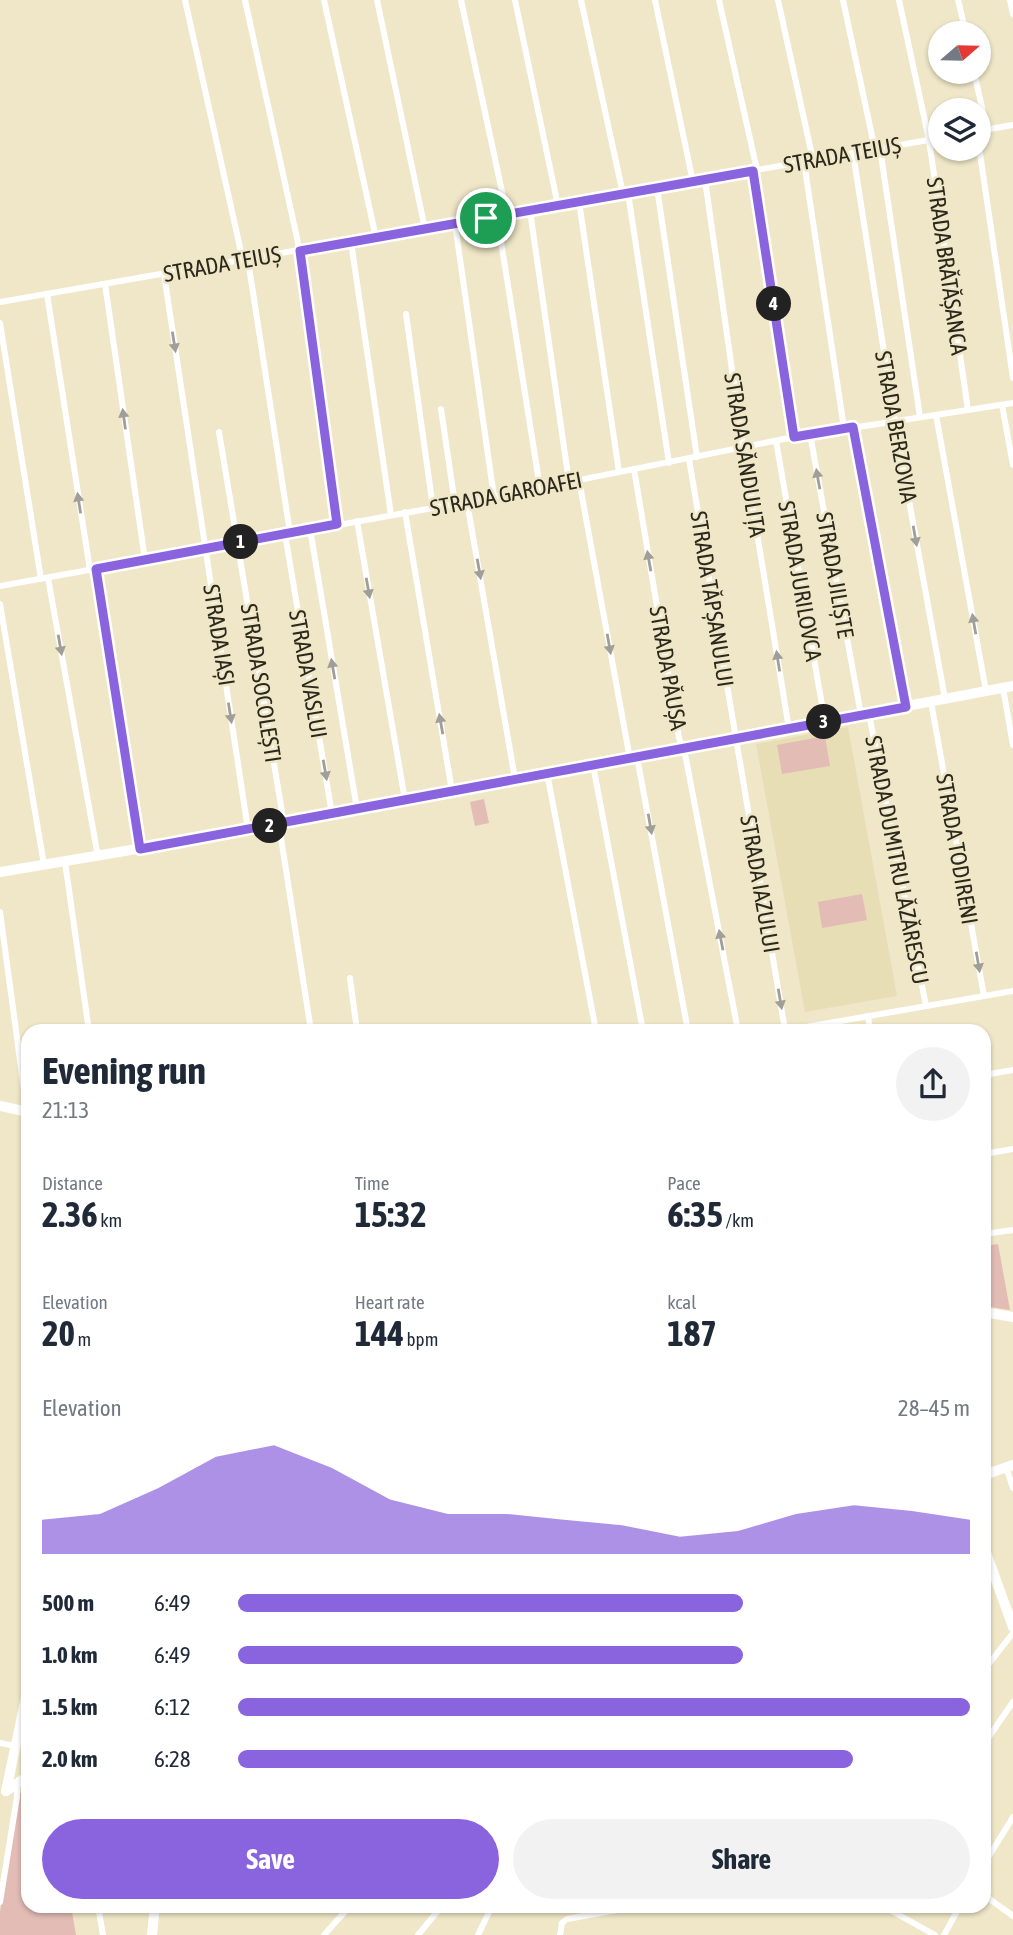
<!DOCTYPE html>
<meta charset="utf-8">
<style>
:root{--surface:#fff;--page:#f2f2f3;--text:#1f2937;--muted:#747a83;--accent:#8a63de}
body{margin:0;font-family:"Asap Condensed",sans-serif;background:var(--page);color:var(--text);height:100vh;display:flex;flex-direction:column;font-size:26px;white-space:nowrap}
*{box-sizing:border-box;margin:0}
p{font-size:23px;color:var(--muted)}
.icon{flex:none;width:38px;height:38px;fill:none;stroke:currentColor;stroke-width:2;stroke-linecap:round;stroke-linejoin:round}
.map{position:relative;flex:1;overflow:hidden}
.panel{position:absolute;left:21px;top:1024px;width:970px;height:889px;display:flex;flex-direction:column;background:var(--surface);border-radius:21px;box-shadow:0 2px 5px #0004}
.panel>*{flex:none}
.needle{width:46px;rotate:70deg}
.controls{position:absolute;left:928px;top:21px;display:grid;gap:14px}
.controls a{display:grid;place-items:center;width:63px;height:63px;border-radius:50%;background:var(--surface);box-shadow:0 2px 5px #0004;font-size:35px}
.pin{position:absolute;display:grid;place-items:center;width:60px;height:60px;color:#fff;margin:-30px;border:4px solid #fff;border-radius:50%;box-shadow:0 2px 7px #0007}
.km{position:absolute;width:35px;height:35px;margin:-18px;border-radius:50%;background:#222;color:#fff;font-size:19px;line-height:35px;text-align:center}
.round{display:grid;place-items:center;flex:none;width:74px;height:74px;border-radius:37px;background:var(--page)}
.overview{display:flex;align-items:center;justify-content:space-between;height:119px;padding:0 21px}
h1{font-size:38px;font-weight:700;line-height:52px}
.figures{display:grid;grid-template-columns:repeat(3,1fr);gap:10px;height:119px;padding:7px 21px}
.figures div{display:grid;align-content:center}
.figures b{font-size:35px;font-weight:700}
.figures small{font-size:19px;font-weight:400}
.figures p{font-size:19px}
.chart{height:196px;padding:14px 21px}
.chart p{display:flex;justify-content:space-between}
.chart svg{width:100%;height:126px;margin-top:7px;fill:var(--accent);opacity:.7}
.cta{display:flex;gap:14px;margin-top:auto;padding:14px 21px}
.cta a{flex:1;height:80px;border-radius:42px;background:var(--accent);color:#fff;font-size:28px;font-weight:700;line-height:80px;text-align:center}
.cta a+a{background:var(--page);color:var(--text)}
ul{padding:0 21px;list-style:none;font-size:23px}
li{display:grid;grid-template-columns:112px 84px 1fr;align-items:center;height:52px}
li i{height:18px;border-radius:9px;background:var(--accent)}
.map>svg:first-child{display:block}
.built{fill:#e8deb6}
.green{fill:#e2bcb5}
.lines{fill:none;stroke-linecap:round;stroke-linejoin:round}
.street{stroke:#fff;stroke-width:6}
.secondary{stroke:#fff;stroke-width:10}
.oneway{fill:#a09e99}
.route-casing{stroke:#fff;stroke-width:14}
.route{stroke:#8a63de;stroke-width:9}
.labels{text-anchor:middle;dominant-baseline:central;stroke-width:5;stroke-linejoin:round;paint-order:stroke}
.street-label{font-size:23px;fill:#2b281c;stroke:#efe7c7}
</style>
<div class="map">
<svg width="1013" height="1935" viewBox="0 0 1013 1935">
<rect width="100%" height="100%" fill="#efe7c7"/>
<polygon class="built" points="848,727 897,996 805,1012 756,744"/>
<g class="green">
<polygon points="825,736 830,766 782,774 777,745"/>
<polygon points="484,799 489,823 475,826 470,802"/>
<polygon points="862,894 867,920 822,928 818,902"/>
<polygon points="998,1244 1010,1310 984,1306 984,1246"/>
<polygon points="28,1787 28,1906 71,1906 76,1935 0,1935 0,1912 20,1793"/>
</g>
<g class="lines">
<g class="street">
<polyline points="185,0 243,261"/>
<polyline points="245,0 302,261 337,524"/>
<polyline points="324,0 376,238"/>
<polyline points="377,0 425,229"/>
<polyline points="461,0 507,215"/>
<polyline points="515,0 558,206"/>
<polyline points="581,0 623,194"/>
<polyline points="655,0 693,182"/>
<polyline points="719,0 757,170"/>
<polyline points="778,0 813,160"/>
<polyline points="843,0 875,150"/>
<polyline points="899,0 929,140 968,410"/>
<polyline points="958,0 966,33"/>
<polyline points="1010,0 1013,14"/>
<polyline points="974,72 987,130"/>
<polyline points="978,131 1013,125"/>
<polyline points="978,140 1013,378"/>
<polyline points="880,148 920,417"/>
<polyline points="853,153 896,429 945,699"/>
<polyline points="804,162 844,428"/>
<polyline points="753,171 794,437"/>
<polyline points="705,180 743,447 789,729"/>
<polyline points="657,188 697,457"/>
<polyline points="628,193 669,463"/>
<polyline points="579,202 619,472"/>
<polyline points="530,211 569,482"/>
<polyline points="497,216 540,488"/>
<polyline points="455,224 494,497"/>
<polyline points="351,242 391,515"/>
<polyline points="248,260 290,533"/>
<polyline points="164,274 248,830"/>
<polyline points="105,284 145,560"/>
<polyline points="47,294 90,570"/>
<polyline points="0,302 940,138"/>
<polyline points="406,314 433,508"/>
<polyline points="0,323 41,579"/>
<polyline points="1002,405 1013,465"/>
<polyline points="441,409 455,504"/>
<polyline points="936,415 986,691"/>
<polyline points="853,427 906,707"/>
<polyline points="219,432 284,824"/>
<polyline points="810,434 861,715"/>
<polyline points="776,441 825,722"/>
<polyline points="689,459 785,1030"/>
<polyline points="634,469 679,738 686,759 738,1031"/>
<polyline points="579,480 630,759"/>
<polyline points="467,502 515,779"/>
<polyline points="405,512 452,791"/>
<polyline points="357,521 405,800"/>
<polyline points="310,529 357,809"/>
<polyline points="285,534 332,814"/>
<polyline points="96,569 140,850"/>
<polyline points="48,578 98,857"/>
<polyline points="0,586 494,497 794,437 1013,403"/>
<polyline points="0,604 44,865"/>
<polyline points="1003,688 1013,745"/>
<polyline points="931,702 984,996"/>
<polyline points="869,714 926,1006"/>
<polyline points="637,757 688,1031"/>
<polyline points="593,765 643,1031"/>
<polyline points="547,773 596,1031"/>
<polyline points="279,825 311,1031"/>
<polyline points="65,862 89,1031"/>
<polyline points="0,912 27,1112"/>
<polyline points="350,978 357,1031"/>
<polyline points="868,1016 870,1031"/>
<polyline points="783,1031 1013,991"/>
<polyline points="984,1075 1013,1070"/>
<polyline points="984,1154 1013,1149"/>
<polyline points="984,1234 1013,1230"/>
<polyline points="1006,1467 1013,1488"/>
<polyline points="984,1670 1013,1633"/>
<polyline points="0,1743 15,1746"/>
<polyline points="984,1744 1013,1702"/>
<polyline points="984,1864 1013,1817"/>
<polyline points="984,1895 1013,1916"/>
<polyline points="0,1902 17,1797 17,1785"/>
<polyline points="98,1906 103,1935"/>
<polyline points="883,1906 935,1935"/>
<polyline points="324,1935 350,1906"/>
<polyline points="418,1935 442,1906"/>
<polyline points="478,1935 492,1906"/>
<polyline points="560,1935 562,1923 567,1919 639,1906"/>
<polyline points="944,1935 960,1906"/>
</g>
<g class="secondary">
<polyline points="0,872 279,825 1013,686"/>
<polyline points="0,1106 28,1112"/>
<polyline points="984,1312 1013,1317"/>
<polyline points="984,1475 1013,1465"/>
<polyline points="984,1547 1013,1627"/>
<polyline points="6,1791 28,1688"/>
<polyline points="6,1791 28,1776"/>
<polyline points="152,1935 155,1906"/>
</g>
</g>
<defs><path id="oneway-solid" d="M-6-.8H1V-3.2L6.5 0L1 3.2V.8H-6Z" transform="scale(1.75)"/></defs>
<g class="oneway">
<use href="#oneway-solid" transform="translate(174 342) rotate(81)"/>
<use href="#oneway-solid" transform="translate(124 419) rotate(-98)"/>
<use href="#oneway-solid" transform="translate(818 479) rotate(-100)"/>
<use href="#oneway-solid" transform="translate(79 503) rotate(-99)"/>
<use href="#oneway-solid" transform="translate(915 536) rotate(80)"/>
<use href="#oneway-solid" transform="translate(649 561) rotate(-100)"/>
<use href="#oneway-solid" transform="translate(479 569) rotate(80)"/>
<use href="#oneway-solid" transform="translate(368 588) rotate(80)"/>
<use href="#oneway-solid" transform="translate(974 624) rotate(-100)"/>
<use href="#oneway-solid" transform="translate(609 644) rotate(80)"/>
<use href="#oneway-solid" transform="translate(60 645) rotate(80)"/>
<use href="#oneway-solid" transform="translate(778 661) rotate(-99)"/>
<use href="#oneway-solid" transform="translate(333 669) rotate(-100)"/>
<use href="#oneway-solid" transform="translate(230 713) rotate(81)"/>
<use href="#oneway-solid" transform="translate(441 724) rotate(-100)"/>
<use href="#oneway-solid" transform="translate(325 770) rotate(80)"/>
<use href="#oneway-solid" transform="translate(650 824) rotate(80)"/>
<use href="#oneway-solid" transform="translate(721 940) rotate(-101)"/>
<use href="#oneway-solid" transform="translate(978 962) rotate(80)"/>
<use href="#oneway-solid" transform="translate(780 999) rotate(80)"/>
</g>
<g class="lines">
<defs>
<polygon id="route" points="753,171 794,437 853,427 906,707 140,849 96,569 337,524 300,251"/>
</defs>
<use href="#route" class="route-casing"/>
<use href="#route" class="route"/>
</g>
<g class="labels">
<g class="street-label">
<text transform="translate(842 155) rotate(-10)">STRADA TEIUȘ</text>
<text transform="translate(222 264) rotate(-10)">STRADA TEIUȘ</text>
<text transform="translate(947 266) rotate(82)">STRADA BRĂTĂȘANCA</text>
<text transform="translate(896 427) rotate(80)">STRADA BERZOVIA</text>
<text transform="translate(745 455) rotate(81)">STRADA SĂNDULIȚA</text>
<text transform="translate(506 494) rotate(-11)">STRADA GAROAFEI</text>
<text transform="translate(835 575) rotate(80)">STRADA JILIȘTE</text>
<text transform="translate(800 581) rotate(80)">STRADA JURILOVCA</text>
<text transform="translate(712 599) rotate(81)">STRADA TĂPȘANULUI</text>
<text transform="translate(219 635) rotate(81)">STRADA IAȘI</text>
<text transform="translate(668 668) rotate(80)">STRADA PĂUȘA</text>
<text transform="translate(308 674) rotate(80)">STRADA VASLUI</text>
<text transform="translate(261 683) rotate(81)">STRADA SOCOLEȘTI</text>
<text transform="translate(957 849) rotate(80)">STRADA TODIRENI</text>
<text transform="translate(897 860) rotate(79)">STRADA DUMITRU LĂZĂRESCU</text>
<text transform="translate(760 884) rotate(80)">STRADA IAZULUI</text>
</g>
</g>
</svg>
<div class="controls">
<a><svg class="needle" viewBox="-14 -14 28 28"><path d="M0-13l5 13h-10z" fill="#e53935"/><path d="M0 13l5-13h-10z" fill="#747a83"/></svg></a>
<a><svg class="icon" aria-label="layers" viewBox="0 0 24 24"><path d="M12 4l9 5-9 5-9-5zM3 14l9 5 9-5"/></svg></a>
</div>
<div class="pin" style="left:486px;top:218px;background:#1e9e55"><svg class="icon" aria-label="arrive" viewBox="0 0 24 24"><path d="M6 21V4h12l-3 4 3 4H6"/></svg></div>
<b class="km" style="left:241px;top:542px">1</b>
<b class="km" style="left:270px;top:826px">2</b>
<b class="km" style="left:824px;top:722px">3</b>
<b class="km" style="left:774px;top:304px">4</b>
<section class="panel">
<div class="overview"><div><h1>Evening run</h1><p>21:13</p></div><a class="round"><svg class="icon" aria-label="share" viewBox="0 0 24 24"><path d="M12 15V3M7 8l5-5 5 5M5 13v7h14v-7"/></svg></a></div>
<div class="figures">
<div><p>Distance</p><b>2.36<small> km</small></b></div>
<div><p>Time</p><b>15:32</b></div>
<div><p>Pace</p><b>6:35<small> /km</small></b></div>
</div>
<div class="figures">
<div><p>Elevation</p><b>20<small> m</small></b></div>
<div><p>Heart rate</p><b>144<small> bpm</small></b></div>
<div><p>kcal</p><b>187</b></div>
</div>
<div class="chart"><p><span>Elevation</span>28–45 m</p>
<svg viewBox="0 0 160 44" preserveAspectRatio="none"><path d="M0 44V32L10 30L20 21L30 10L40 6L50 14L60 25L70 30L80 30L90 32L100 34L110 38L120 36L130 30L140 27L150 29L160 32V44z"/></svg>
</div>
<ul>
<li><b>500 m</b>6:49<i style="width:69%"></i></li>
<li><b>1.0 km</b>6:49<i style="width:69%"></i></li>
<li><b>1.5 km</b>6:12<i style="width:100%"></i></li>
<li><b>2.0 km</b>6:28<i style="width:84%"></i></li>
</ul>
<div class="cta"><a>Save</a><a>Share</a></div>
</section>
</div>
